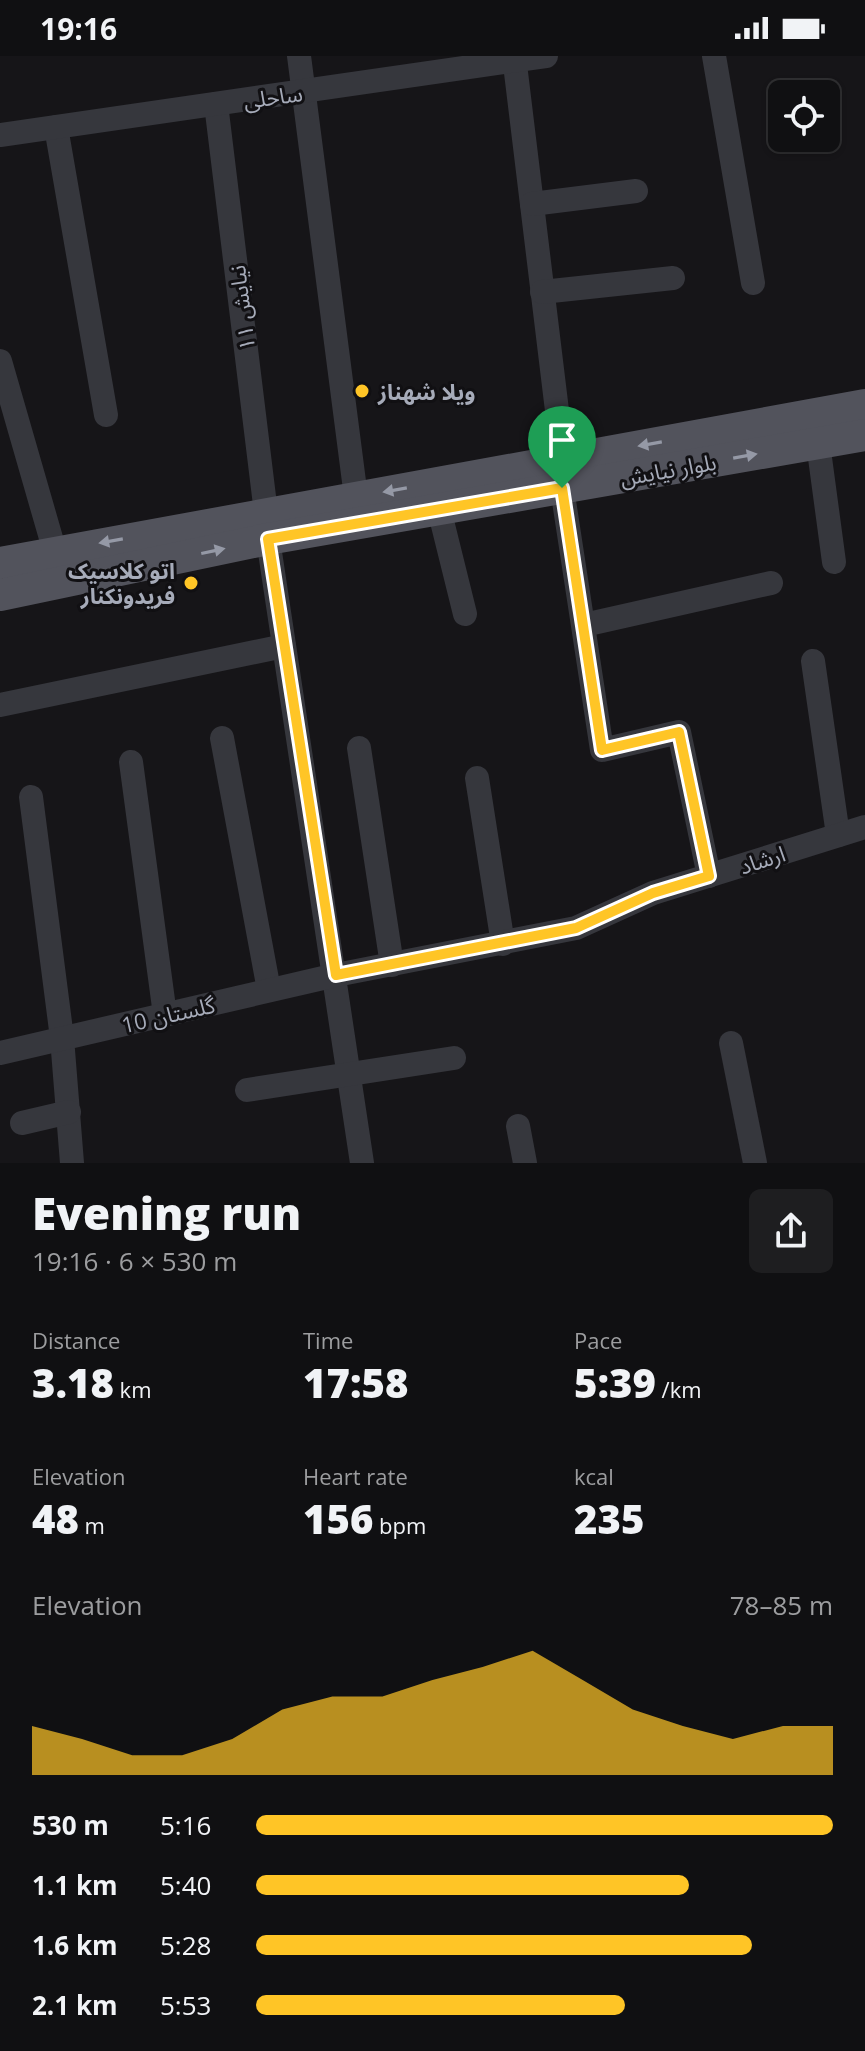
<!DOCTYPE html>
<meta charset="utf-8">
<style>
:root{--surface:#101012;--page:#1e1e20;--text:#f1f3f6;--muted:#9c9d9f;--line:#303032;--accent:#ffc526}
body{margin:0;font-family:"Open Sans","Noto Sans Arabic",sans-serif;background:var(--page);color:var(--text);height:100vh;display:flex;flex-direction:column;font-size:30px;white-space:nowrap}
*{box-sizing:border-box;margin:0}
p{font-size:26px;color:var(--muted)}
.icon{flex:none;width:44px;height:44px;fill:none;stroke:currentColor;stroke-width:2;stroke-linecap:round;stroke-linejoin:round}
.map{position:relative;height:1107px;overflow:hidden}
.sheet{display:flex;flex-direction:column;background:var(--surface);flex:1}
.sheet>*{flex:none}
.controls{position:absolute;left:768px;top:24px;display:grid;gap:16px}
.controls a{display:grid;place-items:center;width:72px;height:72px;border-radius:12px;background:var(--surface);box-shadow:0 2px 6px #0004,0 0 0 2px var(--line);font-size:40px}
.pin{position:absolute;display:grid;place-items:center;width:68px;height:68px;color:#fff;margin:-82px -34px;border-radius:50% 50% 50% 0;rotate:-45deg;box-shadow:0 0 8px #0007}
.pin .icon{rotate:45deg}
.round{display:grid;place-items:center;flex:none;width:84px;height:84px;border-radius:12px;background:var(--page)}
.summary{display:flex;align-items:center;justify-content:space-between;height:136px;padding:0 32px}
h1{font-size:44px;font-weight:800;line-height:60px}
.stats{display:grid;grid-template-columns:repeat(3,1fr);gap:12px;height:136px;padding:8px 32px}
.stats div{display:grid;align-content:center}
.stats b{font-size:40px;font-weight:800}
.stats small{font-size:22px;font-weight:400}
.stats p{font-size:22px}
.chart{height:224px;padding:16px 32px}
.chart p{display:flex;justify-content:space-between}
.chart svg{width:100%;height:144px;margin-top:8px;fill:var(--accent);opacity:.7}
ul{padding:0 32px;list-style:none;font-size:26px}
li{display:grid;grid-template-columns:128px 96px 1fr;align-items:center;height:60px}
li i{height:20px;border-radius:10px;background:var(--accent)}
.status{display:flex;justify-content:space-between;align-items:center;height:56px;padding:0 40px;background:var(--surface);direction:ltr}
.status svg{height:22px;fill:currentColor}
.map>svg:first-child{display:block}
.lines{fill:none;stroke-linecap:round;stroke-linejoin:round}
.minor{stroke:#36373d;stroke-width:24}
.major{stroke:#52535c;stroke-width:32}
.oneway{fill:#9599a6}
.route-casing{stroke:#fff;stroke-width:16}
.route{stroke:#ffc526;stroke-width:10}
.poi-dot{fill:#ffc526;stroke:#111013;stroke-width:3}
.labels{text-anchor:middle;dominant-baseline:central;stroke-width:6;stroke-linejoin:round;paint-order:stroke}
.street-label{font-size:22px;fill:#a6abb9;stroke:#111013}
.poi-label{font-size:22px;font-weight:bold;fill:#a6abb9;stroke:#111013;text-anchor:start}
</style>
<div class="status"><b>19:16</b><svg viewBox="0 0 49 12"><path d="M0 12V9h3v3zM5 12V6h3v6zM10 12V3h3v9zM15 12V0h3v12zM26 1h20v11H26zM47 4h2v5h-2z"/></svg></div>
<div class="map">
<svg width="865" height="1107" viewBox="0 0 865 1107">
<rect width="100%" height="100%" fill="#161518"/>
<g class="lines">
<g class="minor">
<polyline points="299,0 356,441"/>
<polyline points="514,0 563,404"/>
<polyline points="714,0 753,227"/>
<polyline points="216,48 266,457"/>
<polyline points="56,71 106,359"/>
<polyline points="0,79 546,0"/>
<polyline points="532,148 636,135"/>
<polyline points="542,236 673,222"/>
<polyline points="0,305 55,496"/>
<polyline points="818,387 834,506"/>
<polyline points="562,432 602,694 679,676 709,820"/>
<polyline points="439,453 465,558"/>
<polyline points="268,483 362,1107"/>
<polyline points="584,569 771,527"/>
<polyline points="813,605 838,779"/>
<polyline points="0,649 284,590"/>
<polyline points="222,682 269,934"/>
<polyline points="359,692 392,909"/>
<polyline points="131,706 165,959"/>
<polyline points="477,722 503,888"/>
<polyline points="31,741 62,982 72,1107"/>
<polyline points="731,987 755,1107"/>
<polyline points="0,997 336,919 576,872 653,837 865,771"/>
<polyline points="247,1034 454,1002"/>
<polyline points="22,1067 69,1056"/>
<polyline points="518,1070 525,1107"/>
</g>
<g class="major">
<polyline points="0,507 865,349"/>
<polyline points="0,539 268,483 865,379"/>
</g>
</g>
<defs><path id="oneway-solid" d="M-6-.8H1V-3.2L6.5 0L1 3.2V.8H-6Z" transform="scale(2)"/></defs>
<g class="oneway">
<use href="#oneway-solid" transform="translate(650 388) rotate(170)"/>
<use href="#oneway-solid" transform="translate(745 400) rotate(-10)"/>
<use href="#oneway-solid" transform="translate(395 434) rotate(170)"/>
<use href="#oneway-solid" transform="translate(111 485) rotate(170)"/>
<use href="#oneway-solid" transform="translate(213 495) rotate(-12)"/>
</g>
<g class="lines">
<defs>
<polygon id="route" points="562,432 602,694 679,676 709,820 653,837 576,872 336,919 268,483"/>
</defs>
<use href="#route" class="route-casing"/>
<use href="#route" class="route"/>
</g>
<g class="poi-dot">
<circle cx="362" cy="335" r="8"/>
<circle cx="191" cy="527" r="8"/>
</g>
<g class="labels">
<g class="street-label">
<text transform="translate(273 40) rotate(-8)">ساحلی</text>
<text transform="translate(241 252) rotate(-97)">نیایش ۱۱</text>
<text transform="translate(668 413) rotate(-10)">بلوار نیایش</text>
<text transform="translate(762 803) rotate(-18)">ارشاد</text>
<text transform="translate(168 958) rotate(-13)">گلستان 10</text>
</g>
<g class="poi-label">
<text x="378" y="335">ویلا شهناز</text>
<text x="175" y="514" text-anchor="end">اتو کلاسیک<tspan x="175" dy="25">فریدونکنار</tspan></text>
</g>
</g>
</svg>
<div class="controls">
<a><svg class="icon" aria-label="locate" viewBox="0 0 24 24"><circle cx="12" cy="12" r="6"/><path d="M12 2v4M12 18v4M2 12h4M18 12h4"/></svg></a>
</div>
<div class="pin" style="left:562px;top:432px;background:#1e9e55"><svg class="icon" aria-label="arrive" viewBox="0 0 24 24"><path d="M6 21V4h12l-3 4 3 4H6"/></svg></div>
</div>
<section class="sheet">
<div class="summary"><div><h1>Evening run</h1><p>19:16 · 6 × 530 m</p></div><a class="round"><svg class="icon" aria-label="share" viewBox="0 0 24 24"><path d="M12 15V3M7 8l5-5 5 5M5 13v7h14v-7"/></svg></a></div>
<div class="stats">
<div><p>Distance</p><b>3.18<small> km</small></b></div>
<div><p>Time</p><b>17:58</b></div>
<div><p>Pace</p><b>5:39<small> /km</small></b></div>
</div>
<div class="stats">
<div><p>Elevation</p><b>48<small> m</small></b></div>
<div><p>Heart rate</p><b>156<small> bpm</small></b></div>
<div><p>kcal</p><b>235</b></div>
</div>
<div class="chart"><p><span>Elevation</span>78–85 m</p>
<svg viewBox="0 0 160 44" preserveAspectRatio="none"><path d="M0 44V29L10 33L20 38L30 38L40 33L50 24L60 20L70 20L80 15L90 11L100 6L110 15L120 24L130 29L140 33L150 29L160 29V44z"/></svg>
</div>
<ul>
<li><b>530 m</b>5:16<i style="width:100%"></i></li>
<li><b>1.1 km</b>5:40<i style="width:75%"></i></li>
<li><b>1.6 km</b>5:28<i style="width:86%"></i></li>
<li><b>2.1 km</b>5:53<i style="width:64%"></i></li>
</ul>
</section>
